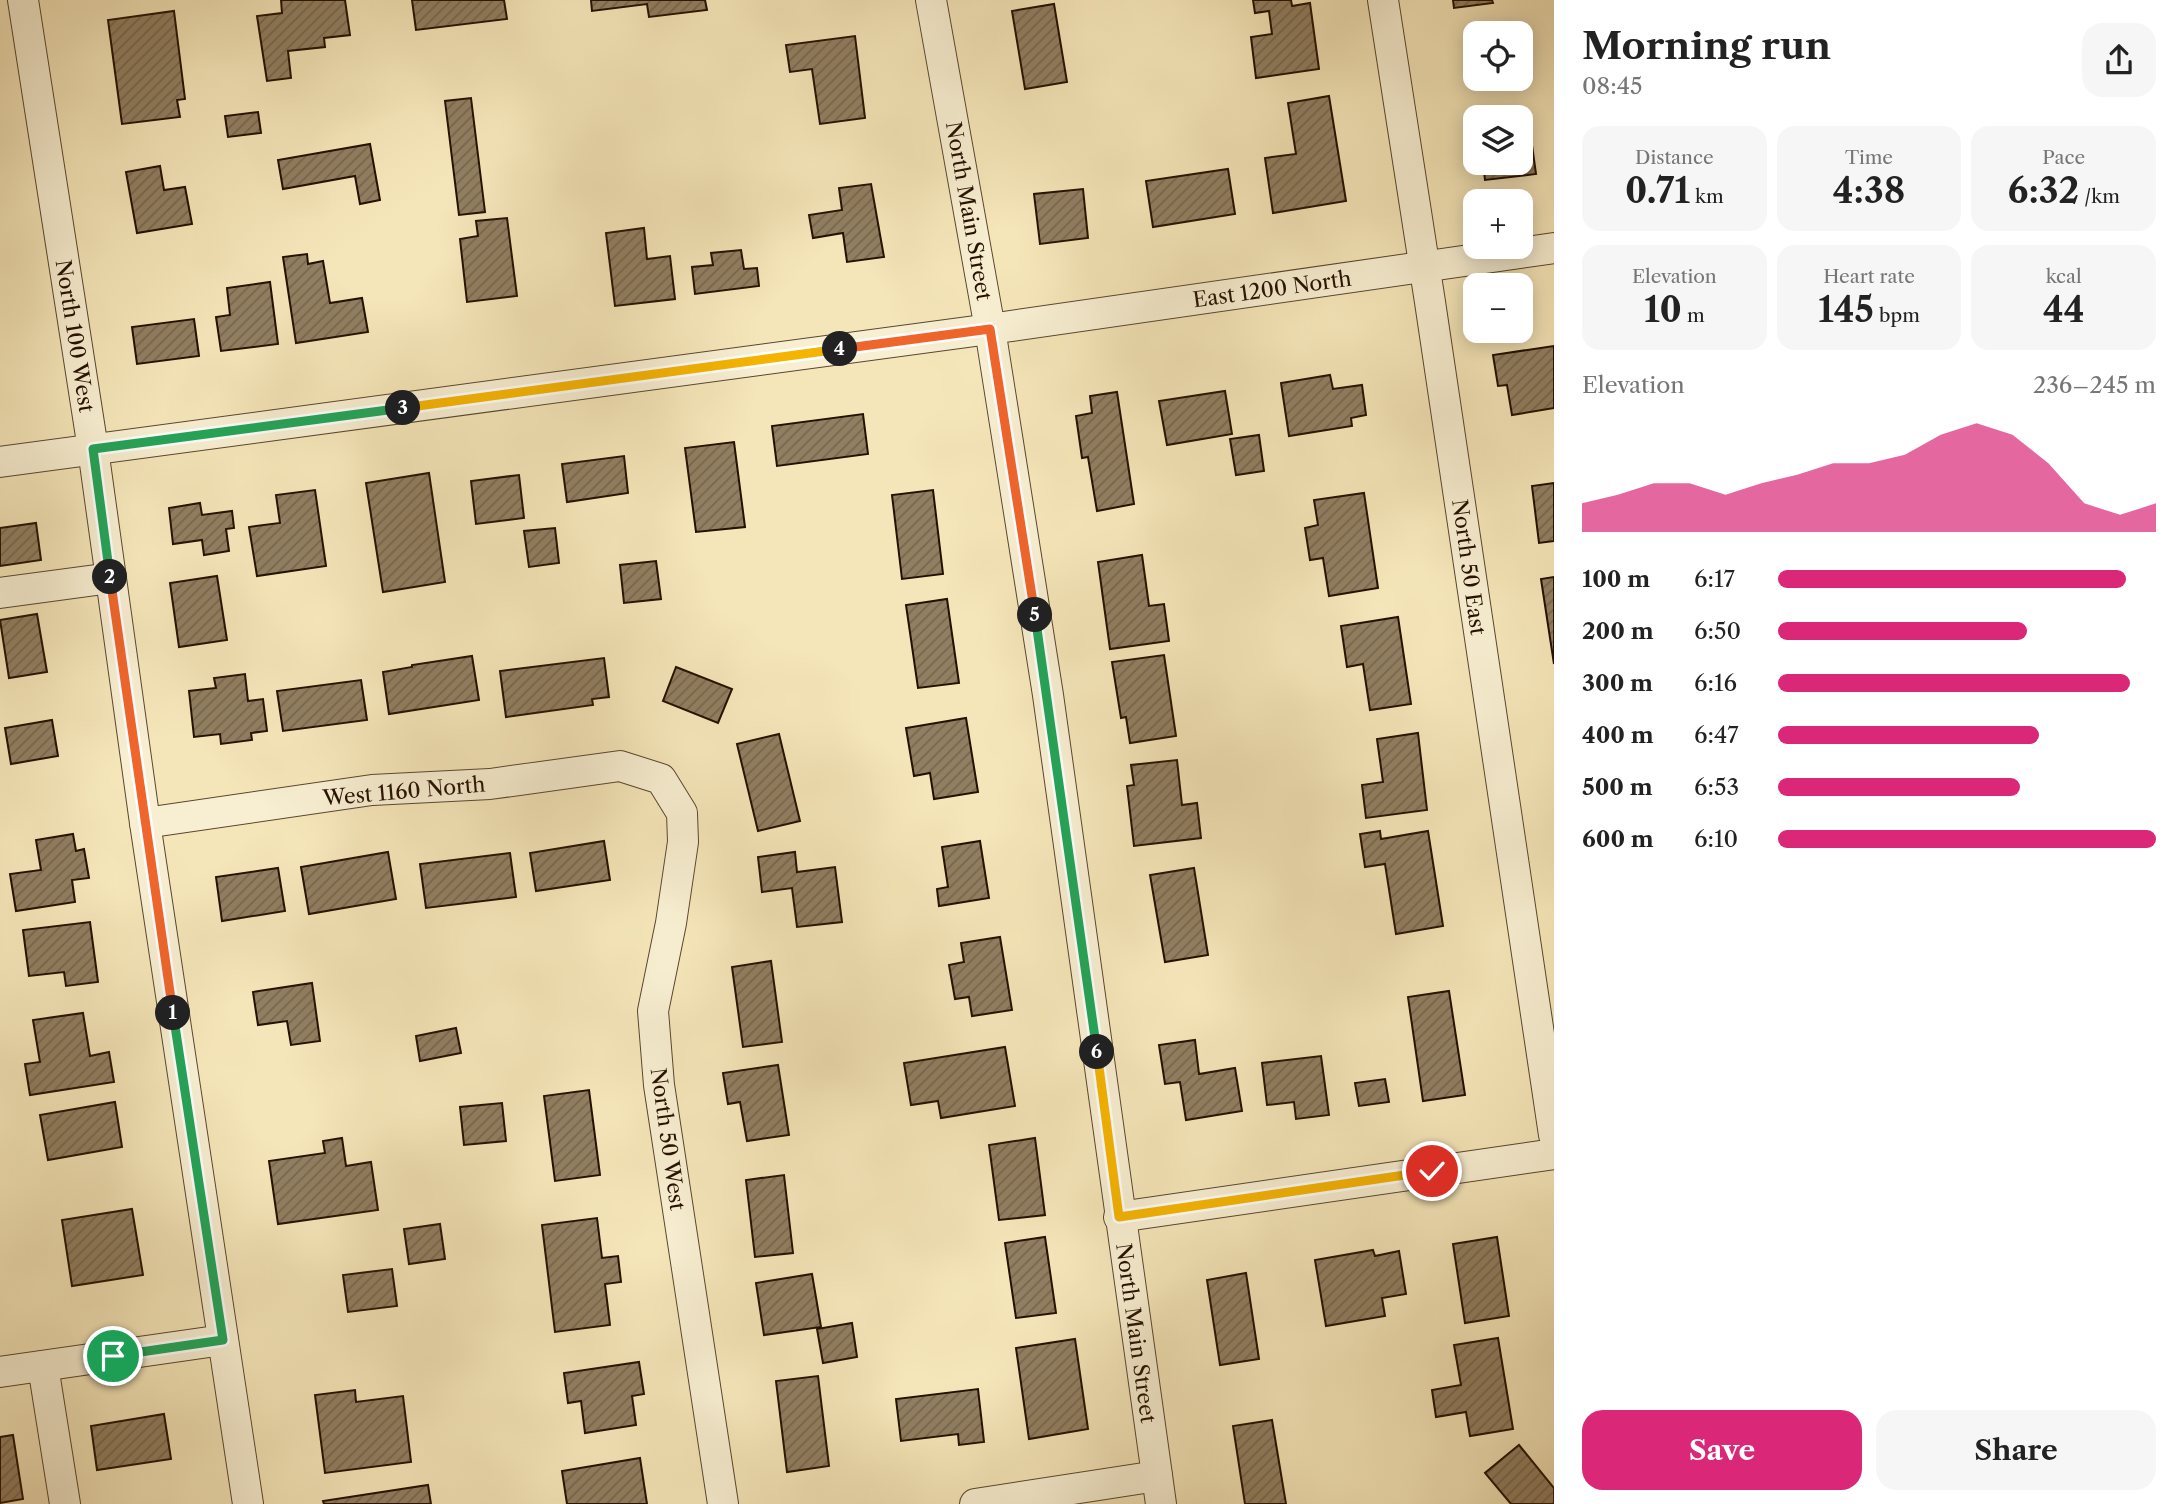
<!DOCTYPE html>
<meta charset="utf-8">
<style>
:root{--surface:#fff;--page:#f6f6f6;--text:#222;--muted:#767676;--accent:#db2777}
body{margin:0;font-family:"Libre Caslon Text",serif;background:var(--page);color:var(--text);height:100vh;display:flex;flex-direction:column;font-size:26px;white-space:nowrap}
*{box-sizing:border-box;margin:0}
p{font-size:23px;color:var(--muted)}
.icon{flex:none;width:38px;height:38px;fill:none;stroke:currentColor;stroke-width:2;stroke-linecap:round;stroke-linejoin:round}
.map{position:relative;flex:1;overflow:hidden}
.drawer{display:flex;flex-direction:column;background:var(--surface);width:630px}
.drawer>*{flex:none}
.controls{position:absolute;left:1463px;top:21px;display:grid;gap:14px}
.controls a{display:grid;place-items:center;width:70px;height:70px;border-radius:14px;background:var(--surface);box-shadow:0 4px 18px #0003;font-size:35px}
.pin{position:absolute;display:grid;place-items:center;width:60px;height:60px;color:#fff;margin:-30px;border:4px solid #fff;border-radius:50%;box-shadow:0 2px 7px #0007}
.km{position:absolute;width:35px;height:35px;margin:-18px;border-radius:50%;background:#222;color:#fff;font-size:19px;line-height:35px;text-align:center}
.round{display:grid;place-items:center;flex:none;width:74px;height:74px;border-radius:21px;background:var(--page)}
.head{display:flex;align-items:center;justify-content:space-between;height:119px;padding:0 28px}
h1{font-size:38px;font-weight:700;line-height:52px}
.stats{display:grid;grid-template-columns:repeat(3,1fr);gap:10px;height:119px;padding:7px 28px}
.stats div{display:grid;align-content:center;border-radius:18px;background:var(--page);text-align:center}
.stats b{font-size:35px;font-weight:700}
.stats small{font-size:19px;font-weight:400}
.stats p{font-size:19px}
.chart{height:196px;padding:14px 28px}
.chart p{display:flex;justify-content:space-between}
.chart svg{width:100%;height:126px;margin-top:7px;fill:var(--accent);opacity:.7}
.primary-button{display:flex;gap:14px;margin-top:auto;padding:14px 28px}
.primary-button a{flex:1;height:80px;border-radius:21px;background:var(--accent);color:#fff;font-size:28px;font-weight:700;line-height:80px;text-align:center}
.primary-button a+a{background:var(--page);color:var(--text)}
ul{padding:0 28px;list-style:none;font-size:23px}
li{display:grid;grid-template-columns:112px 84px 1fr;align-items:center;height:52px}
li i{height:18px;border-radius:9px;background:var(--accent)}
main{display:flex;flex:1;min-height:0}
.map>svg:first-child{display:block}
.building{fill:url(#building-hatch);stroke:#251001;stroke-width:2}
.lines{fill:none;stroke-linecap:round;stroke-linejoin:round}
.minor-casing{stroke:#59462f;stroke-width:32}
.minor{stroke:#f8efd2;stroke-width:30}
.split-1-casing{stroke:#fff;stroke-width:14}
.split-2-casing{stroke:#fff;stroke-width:14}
.split-3-casing{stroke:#fff;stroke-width:14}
.split-4-casing{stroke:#fff;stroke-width:14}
.split-5-casing{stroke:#fff;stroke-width:14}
.split-6-casing{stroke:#fff;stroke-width:14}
.split-7-casing{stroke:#fff;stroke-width:14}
.split-1{stroke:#22a559;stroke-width:9}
.split-2{stroke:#f0652b;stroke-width:9}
.split-3{stroke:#22a559;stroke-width:9}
.split-4{stroke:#f5b400;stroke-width:9}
.split-5{stroke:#f0652b;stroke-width:9}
.split-6{stroke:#22a559;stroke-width:9}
.split-7{stroke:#f5b400;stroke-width:9}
.labels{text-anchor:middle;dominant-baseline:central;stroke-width:5;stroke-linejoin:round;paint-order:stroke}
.street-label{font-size:21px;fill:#251001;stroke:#f8efd2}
</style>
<main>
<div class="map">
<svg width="1554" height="1504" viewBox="0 0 1554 1504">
<defs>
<pattern id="building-hatch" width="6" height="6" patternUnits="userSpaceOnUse" patternTransform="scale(1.75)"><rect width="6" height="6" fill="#917f61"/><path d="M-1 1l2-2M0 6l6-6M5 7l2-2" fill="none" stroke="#76674e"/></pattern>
</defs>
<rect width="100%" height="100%" fill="#f5e6b9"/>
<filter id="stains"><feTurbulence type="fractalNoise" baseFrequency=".00286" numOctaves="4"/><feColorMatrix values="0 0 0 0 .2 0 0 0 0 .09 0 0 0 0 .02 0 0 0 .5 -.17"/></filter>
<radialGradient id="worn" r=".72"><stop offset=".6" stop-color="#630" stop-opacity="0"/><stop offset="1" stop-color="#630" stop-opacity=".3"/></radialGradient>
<g class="building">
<polygon points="281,0 345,0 350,35 324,38 325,47 288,51 291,78 267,81 257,16 282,13"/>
<polygon points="412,0 504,0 507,19 416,30"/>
<polygon points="591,0 705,0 707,10 649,17 647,4 592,11"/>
<polygon points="1253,0 1291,0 1292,6 1310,3 1319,69 1256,78 1251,37 1272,34 1269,11 1255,13"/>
<polygon points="1453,0 1492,0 1493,3 1454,8"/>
<polygon points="1054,4 1067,82 1025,89 1012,11"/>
<polygon points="174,11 185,99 177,100 180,117 122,124 108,20"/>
<polygon points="1475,34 1475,79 1513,79 1514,80 1472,87 1464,36"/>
<polygon points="855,36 865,118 820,124 812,69 790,72 786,45"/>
<polygon points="1329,96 1346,201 1273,213 1265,158 1296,154 1288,103"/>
<polygon points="471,98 485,212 459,215 445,101"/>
<polygon points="258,112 261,133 228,137 225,116"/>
<polygon points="1531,138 1536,174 1485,180 1483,163 1521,163 1521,139"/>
<polygon points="370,144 380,200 360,204 355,176 283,189 278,160"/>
<polygon points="160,166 164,190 185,187 192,224 137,233 126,172"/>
<polygon points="1228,169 1235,214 1153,227 1146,181"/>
<polygon points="871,184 884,257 847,262 843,233 813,238 809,215 842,210 839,188"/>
<polygon points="1083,189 1088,238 1040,244 1034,194"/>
<polygon points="507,218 517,296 467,302 460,239 478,236 476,221"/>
<polygon points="644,228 647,259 670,256 675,299 615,306 606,233"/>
<polygon points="741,250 744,269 757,268 759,286 695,294 692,267 713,265 711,253"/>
<polygon points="307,254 308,264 323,261 330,303 362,298 368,332 296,343 283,257"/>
<polygon points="270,282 278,344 221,351 216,317 230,315 227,288"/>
<polygon points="194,319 199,356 137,364 132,327"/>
<polygon points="1554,346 1554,408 1512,415 1507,385 1498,386 1493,355"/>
<polygon points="1330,375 1333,389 1362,385 1366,415 1351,418 1352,426 1289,436 1281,383"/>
<polygon points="1225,391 1232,434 1167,445 1159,401"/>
<polygon points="1117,392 1134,504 1097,511 1088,457 1082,458 1076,416 1092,413 1090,396"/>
<polygon points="863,414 868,454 777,466 772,426"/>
<polygon points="1259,435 1264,471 1236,475 1230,439"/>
<polygon points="734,442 745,527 696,532 685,448"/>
<polygon points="624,456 628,493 567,502 562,464"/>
<polygon points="429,473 445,582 383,592 366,483"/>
<polygon points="519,475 524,518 476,524 471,481"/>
<polygon points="1554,483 1554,541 1539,543 1532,486"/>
<polygon points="315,490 326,566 257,576 249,527 280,523 276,495"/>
<polygon points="933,490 943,574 902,579 892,495"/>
<polygon points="1364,493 1378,588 1329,596 1323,558 1310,560 1305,528 1318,525 1314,500"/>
<polygon points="200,503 202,515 232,511 234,528 226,529 229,551 204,555 202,540 173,544 169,508"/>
<polygon points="36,523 41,560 0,566 0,528"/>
<polygon points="555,528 559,563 529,567 524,531"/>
<polygon points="1142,555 1149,606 1164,604 1169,641 1110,649 1098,562"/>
<polygon points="656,561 661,599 624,603 620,565"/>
<polygon points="217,576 227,640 179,647 170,583"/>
<polygon points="1554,577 1554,664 1541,579"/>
<polygon points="947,599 959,683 918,688 906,605"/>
<polygon points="37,614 47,672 9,678 0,620"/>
<polygon points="1398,617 1411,704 1370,710 1363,664 1347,667 1341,626"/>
<polygon points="1164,655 1176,736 1130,743 1126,717 1121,718 1112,662"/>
<polygon points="472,656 479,700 389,714 383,672 412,667 412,665"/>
<polygon points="604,658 609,697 592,699 593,705 506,717 500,671"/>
<polygon points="676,667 732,689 718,723 663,701"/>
<polygon points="245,674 248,701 263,699 267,731 251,733 252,740 221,744 220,734 194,737 189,691 216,688 214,678"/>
<polygon points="361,680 367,720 283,731 277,691"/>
<polygon points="966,718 978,792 934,799 930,773 914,776 906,728"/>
<polygon points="52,720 58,756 11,764 5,728"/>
<polygon points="1418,733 1427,810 1366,818 1362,785 1383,782 1377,739"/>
<polygon points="779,734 800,821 758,831 737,744"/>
<polygon points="1177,760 1182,805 1197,803 1201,838 1134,846 1127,786 1134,785 1131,765"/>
<polygon points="1380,831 1381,839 1428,831 1443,926 1396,934 1385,864 1365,867 1360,834"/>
<polygon points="73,834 76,851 84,849 89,878 72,880 75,902 16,911 10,874 41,870 36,840"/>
<polygon points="604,841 610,880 536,891 530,853"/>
<polygon points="980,841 989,898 939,906 937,889 948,887 942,847"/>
<polygon points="388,852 396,899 309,914 301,867"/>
<polygon points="795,852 797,872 835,867 842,922 797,927 792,888 762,892 758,857"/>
<polygon points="510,853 516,897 426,908 420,864"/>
<polygon points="278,868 285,911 222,921 216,877"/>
<polygon points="1194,868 1208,955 1165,962 1150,875"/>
<polygon points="90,922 98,982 66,986 64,972 29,976 23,930"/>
<polygon points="1000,937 1012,1010 972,1016 969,997 955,999 949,965 964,962 961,943"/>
<polygon points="771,961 782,1042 743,1047 732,967"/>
<polygon points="312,983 320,1041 291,1045 287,1021 258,1025 253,992"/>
<polygon points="1449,991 1465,1095 1423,1101 1408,997"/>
<polygon points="83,1013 90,1056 109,1052 114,1082 30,1095 25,1064 40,1062 33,1020"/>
<polygon points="456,1028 461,1053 420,1061 416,1036"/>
<polygon points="1195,1040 1199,1074 1235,1068 1242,1111 1186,1120 1180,1082 1165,1084 1159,1045"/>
<polygon points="1005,1047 1015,1106 941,1118 938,1101 911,1105 904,1063"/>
<polygon points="1321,1056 1329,1115 1296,1119 1294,1102 1267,1105 1262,1063"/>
<polygon points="778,1065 789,1135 747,1141 740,1102 728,1104 723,1073"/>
<polygon points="1385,1079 1389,1102 1359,1106 1355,1083"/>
<polygon points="589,1090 600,1175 555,1181 544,1096"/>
<polygon points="115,1102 122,1147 48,1160 40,1115"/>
<polygon points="502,1103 506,1141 464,1145 460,1107"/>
<polygon points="342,1138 346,1166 371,1162 378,1210 278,1224 269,1161 325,1153 323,1141"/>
<polygon points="1035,1138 1045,1215 999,1220 989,1145"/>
<polygon points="784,1175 793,1253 755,1257 746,1180"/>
<polygon points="132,1209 143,1275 72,1286 62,1220"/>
<polygon points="597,1218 602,1258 618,1256 621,1282 605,1284 610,1325 555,1332 542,1225"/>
<polygon points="440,1224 445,1259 409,1264 404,1229"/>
<polygon points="1045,1237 1056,1313 1016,1318 1005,1243"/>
<polygon points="1497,1237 1509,1316 1465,1323 1453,1244"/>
<polygon points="1373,1250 1375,1256 1399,1251 1406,1294 1382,1298 1385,1316 1326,1326 1315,1260"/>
<polygon points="392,1269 397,1306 348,1312 343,1275"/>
<polygon points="1246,1273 1259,1359 1220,1365 1207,1280"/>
<polygon points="812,1274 821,1327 764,1335 756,1283"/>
<polygon points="852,1323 857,1357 823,1363 817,1329"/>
<polygon points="1498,1338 1513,1429 1470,1436 1466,1412 1436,1417 1432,1390 1461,1385 1454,1345"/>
<polygon points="1075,1339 1088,1429 1029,1439 1016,1348"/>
<polygon points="639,1362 644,1394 632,1396 636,1425 585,1433 581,1401 568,1403 564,1373"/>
<polygon points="818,1376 829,1466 787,1472 776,1381"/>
<polygon points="978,1389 984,1442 959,1445 958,1434 901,1441 896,1399"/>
<polygon points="355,1390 356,1402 403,1396 411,1462 325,1473 315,1395"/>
<polygon points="164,1414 171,1459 97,1470 91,1426"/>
<polygon points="1272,1420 1286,1504 1245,1504 1233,1426"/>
<polygon points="13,1435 23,1499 0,1503 0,1437"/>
<polygon points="1519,1445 1554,1488 1554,1504 1511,1504 1485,1473"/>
<polygon points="640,1458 647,1504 567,1504 562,1471"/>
<polygon points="428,1485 431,1504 324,1504 323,1501"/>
</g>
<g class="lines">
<defs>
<g id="minor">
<polyline points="23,0 93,449 145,823 248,1504"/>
<polyline points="931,0 990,329 1048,695 1161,1504"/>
<polyline points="1383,0 1430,302 1554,1135"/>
<polyline points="0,462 990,329 1554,248"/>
<polyline points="0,593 111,578"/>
<polyline points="145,823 372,790 490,784 620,766 661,779 682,813 683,842 671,923 653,1011 659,1085 723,1504"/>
<polyline points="1119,1217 1554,1154"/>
<polyline points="43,1366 65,1504"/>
<polyline points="0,1372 223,1340"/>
<polyline points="975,1504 1157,1476"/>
</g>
</defs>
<use href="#minor" class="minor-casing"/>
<use href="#minor" class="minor"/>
</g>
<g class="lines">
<defs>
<polyline id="split-1" points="113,1356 223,1340 173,1013"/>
<polyline id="split-2" points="110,577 173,1013"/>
<polyline id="split-3" points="110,577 93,449 403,408"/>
<polyline id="split-4" points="403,408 840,349"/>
<polyline id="split-5" points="840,349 990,329 1035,615"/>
<polyline id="split-6" points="1035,615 1097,1052"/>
<polyline id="split-7" points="1097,1052 1119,1217 1432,1171"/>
</defs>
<use href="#split-1" class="split-1-casing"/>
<use href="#split-2" class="split-2-casing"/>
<use href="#split-3" class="split-3-casing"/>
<use href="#split-4" class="split-4-casing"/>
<use href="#split-5" class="split-5-casing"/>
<use href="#split-6" class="split-6-casing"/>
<use href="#split-7" class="split-7-casing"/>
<use href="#split-1" class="split-1"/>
<use href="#split-2" class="split-2"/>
<use href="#split-3" class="split-3"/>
<use href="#split-4" class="split-4"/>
<use href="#split-5" class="split-5"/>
<use href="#split-6" class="split-6"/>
<use href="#split-7" class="split-7"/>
</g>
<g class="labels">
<g class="street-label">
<text transform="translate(969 211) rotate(80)">North Main Street</text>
<text transform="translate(1272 289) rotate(-8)">East 1200 North</text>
<text transform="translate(75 336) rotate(81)">North 100 West</text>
<text transform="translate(1469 567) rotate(82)">North 50 East</text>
<text transform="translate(404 791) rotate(-5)">West 1160 North</text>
<text transform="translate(668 1139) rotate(82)">North 50 West</text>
<text transform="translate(1136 1333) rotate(82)">North Main Street</text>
</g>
</g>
<rect width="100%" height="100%" filter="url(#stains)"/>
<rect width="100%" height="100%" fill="url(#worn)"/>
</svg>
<div class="controls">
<a><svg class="icon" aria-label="locate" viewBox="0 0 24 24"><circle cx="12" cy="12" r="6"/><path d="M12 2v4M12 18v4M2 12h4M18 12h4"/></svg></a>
<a><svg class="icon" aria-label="layers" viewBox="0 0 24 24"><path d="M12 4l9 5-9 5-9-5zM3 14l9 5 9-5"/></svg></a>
<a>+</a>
<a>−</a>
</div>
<div class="pin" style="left:113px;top:1356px;background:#1e9e55"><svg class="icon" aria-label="arrive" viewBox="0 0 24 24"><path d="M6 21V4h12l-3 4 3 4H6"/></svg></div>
<div class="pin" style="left:1432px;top:1171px;background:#d93025"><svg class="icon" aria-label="check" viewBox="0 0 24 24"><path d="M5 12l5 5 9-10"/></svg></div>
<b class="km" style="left:173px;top:1013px">1</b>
<b class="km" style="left:110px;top:577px">2</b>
<b class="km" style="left:403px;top:408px">3</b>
<b class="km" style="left:840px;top:349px">4</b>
<b class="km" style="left:1035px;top:615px">5</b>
<b class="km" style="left:1097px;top:1052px">6</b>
</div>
<section class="drawer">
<div class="head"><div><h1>Morning run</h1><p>08:45</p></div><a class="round"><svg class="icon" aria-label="share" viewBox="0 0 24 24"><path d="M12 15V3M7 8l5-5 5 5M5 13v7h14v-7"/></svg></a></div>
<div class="stats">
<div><p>Distance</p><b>0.71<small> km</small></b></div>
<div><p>Time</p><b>4:38</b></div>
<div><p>Pace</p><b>6:32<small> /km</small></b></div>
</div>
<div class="stats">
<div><p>Elevation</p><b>10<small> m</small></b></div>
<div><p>Heart rate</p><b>145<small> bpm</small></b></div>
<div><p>kcal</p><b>44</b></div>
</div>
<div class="chart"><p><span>Elevation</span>236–245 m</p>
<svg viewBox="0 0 160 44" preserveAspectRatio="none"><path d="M0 44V34L10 31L20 27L30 27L40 31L50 27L60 24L70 20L80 20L90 17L100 10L110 6L120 10L130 20L140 34L150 38L160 34V44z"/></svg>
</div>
<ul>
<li><b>100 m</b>6:17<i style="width:92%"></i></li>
<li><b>200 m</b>6:50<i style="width:66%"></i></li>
<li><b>300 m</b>6:16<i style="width:93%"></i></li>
<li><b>400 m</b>6:47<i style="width:69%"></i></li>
<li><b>500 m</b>6:53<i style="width:64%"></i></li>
<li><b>600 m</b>6:10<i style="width:100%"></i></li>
</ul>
<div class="primary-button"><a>Save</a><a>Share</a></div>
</section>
</main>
